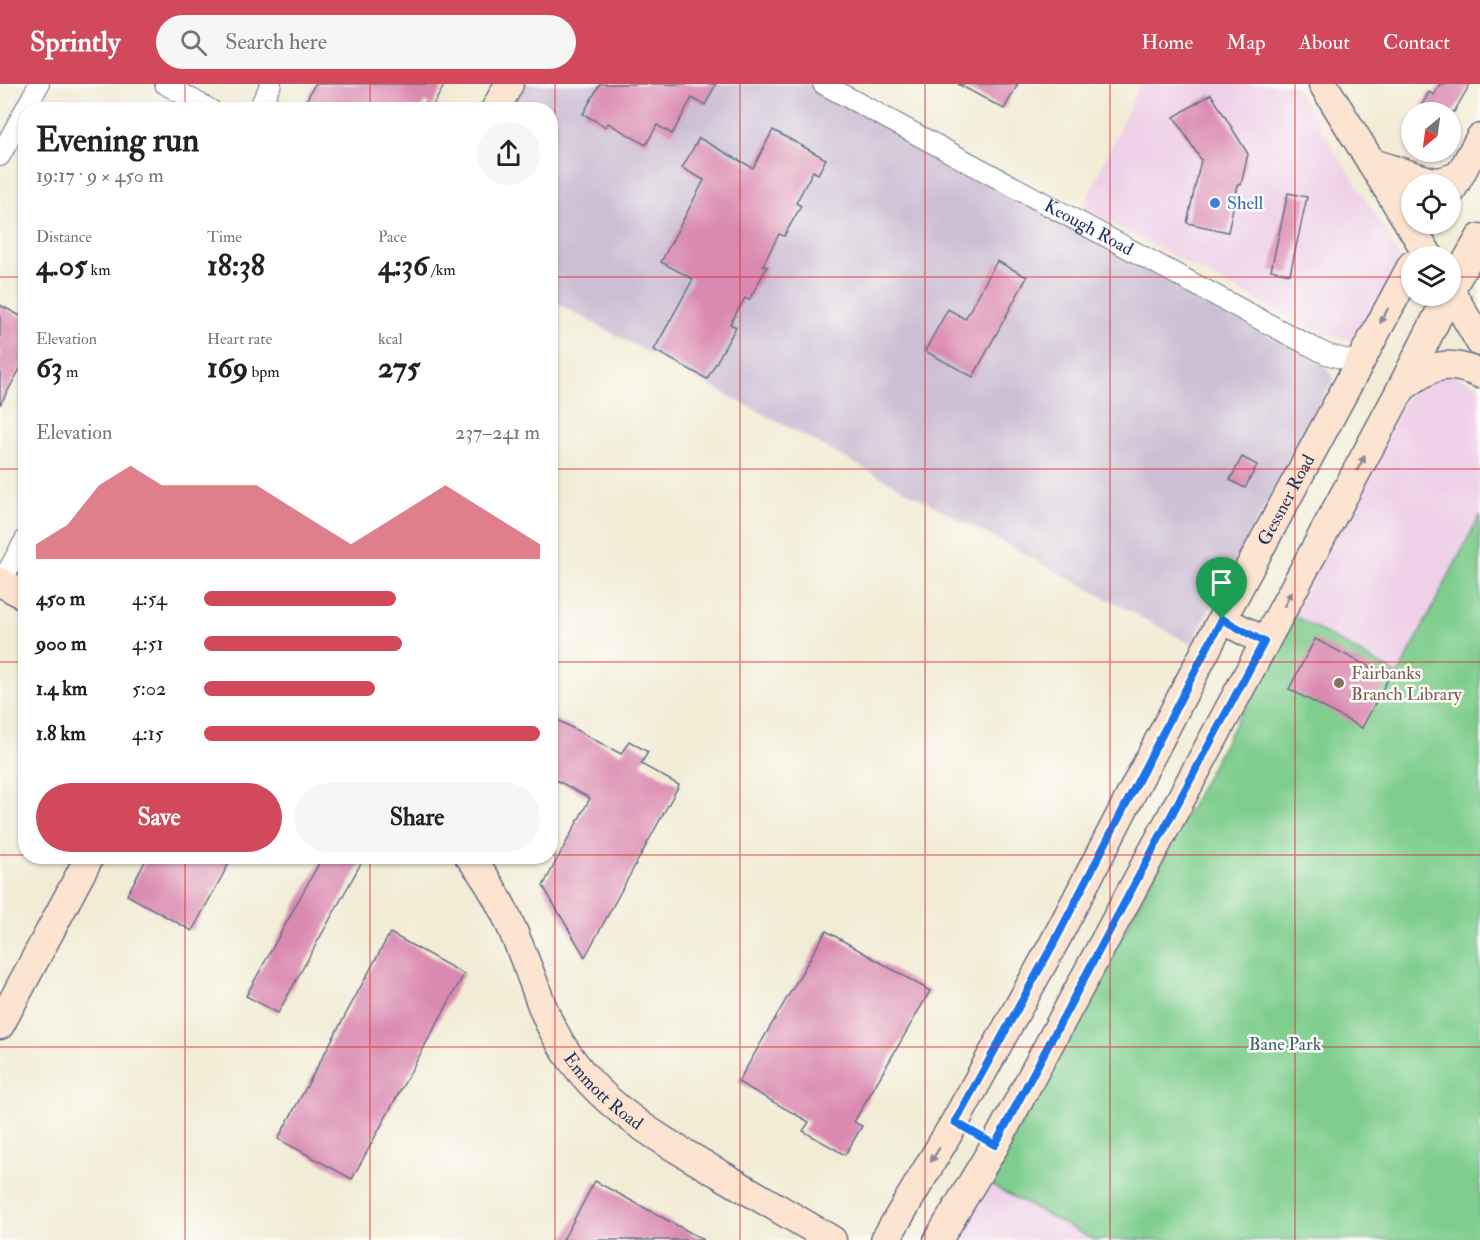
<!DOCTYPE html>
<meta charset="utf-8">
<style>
:root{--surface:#fff;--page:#f6f6f6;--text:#222;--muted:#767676;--accent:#d1495b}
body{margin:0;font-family:"IM FELL Double Pica",serif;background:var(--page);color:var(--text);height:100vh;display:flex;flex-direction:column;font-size:22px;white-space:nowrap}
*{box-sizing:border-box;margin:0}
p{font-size:20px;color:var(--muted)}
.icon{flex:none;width:33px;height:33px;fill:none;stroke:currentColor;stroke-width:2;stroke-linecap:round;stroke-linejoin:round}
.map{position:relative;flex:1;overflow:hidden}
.sheet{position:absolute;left:18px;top:18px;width:540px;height:762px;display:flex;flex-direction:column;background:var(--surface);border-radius:24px;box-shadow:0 2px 4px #0004}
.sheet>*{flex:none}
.needle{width:39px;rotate:209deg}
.controls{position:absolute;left:1401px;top:18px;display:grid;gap:12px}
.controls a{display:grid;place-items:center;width:60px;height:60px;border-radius:50%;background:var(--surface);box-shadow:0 2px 4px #0004;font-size:30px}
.pin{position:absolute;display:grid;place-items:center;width:51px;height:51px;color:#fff;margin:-62px -26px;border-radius:50% 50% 50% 0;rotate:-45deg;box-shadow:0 0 6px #0007}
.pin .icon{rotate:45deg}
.round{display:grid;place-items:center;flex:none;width:63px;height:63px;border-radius:32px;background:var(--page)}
.headline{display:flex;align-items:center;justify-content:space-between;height:102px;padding:0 18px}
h1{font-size:33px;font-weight:800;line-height:45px}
.figures{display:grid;grid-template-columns:repeat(3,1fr);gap:9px;height:102px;padding:6px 18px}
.figures div{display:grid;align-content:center}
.figures b{font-size:30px;font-weight:800}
.figures small{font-size:16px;font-weight:400}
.figures p{font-size:16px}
.chart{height:168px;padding:12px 18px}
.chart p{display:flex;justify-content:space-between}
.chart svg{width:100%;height:108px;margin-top:6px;fill:var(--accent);opacity:.7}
.button{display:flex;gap:12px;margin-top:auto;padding:12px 18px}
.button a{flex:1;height:69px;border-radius:36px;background:var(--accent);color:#fff;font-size:24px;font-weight:800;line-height:69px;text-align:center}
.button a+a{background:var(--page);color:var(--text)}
ul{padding:0 18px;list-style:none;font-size:20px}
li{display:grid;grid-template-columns:96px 72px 1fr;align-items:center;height:45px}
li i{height:15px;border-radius:8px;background:var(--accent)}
header{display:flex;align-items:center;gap:36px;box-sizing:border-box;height:84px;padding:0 30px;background:var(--accent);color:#fff}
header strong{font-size:28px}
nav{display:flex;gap:33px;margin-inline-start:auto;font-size:21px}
.search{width:420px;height:54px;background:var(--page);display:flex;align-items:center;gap:15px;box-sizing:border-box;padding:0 21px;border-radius:33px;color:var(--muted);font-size:22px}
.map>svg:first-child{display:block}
.built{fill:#eed0e8}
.industrial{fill:#ccbed4}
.green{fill:#7fce8e;stroke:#4d7e76;stroke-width:1.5}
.building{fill:#da8ab0}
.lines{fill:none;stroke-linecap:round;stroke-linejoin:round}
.street-casing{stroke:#667188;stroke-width:22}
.secondary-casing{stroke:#667188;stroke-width:31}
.street{stroke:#fff;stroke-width:20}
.secondary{stroke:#fde4d1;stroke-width:28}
.oneway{fill:#8c8a98}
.route-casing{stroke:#fff;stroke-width:12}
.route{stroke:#1a73e8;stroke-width:8}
.grid{fill:none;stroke:#d62828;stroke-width:1.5;stroke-opacity:0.55}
.shop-dot{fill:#3f7fe0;stroke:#fdfcf7;stroke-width:2}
.education-dot{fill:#8d6e63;stroke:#fdfcf7;stroke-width:2}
.labels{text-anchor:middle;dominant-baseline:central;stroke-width:5;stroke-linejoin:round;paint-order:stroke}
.shop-label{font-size:18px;fill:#366cbe;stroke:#fdfcf7;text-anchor:start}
.street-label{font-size:18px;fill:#1b2f5e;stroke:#fdfcf7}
.education-label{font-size:18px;fill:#785e54;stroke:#fdfcf7;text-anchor:start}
.park-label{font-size:18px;fill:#395f6c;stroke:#fdfcf7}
</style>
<header>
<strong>Sprintly</strong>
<div class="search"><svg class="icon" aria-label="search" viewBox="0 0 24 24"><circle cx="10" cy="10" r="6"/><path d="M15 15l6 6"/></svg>Search here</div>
<nav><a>Home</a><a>Map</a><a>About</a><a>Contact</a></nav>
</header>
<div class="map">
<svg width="1480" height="1156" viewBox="0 0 1480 1156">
<rect width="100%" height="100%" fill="#fdfcf7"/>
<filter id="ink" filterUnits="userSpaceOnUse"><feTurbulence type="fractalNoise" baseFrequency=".0167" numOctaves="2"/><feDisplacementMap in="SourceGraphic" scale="12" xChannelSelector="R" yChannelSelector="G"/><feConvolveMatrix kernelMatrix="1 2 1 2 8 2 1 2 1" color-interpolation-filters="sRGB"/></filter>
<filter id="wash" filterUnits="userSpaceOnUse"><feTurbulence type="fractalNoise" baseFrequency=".008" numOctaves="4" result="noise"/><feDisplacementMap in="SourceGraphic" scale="24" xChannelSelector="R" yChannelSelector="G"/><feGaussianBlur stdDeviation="1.35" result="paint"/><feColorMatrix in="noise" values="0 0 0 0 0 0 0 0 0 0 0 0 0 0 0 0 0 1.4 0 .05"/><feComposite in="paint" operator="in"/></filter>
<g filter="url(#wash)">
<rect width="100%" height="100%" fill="#f2ecd6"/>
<g class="built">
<polygon points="1140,0 1293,0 1387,149 1399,173 1398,190 1357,256 1337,254 1293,236 1083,124"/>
<polygon points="1444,286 1478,302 1480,304 1480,431 1398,591 1293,531 1414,300"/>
<polygon points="989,1100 1094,1156 956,1156"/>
</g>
<polygon class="industrial" points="517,0 809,0 1321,280 1334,293 1191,560 551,216 550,26 504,26"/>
<polygon class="green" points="1480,431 1480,1156 1094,1156 989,1100 1293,531 1398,591"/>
<g id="blocks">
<g class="building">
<polygon points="315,0 445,0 432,23 425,18 421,26 301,26"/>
<polygon points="600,0 716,0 705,21 692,14 672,50 657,41 646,61 608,39 606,43 583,30"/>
<polygon points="958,0 1018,0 1004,25"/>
<polygon points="1440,0 1470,0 1454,28 1425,28 1428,24 1422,21 1429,8 1434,11"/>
<polygon points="1211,10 1248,70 1241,101 1238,101 1228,148 1187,139 1201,76 1174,33"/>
<polygon points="773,46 826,75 818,90 813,87 796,119 801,122 784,152 779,150 763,181 767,183 749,216 745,214 730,240 736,243 707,295 654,266 693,195 661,178 704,96 682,84 699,54 753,84"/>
<polygon points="1288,109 1307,113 1290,190 1271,186"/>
<polygon points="997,177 1027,193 973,293 925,267 948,225 965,235"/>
<polygon points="0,221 26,235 26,274 0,321"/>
<polygon points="1242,373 1257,381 1245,404 1230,396"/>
<polygon points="1315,555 1389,593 1362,644 1289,605"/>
<polygon points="550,632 621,670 629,657 648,668 641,680 679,701 585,873 543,802 590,714 550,693"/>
<polygon points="148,772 233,772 192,847 127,811"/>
<polygon points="323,772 365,772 278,929 246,912"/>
<polygon points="826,847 930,907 854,1038 862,1042 845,1071 803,1047 809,1038 738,998"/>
<polygon points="390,849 464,890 352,1095 278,1055"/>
<polygon points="595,1097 704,1156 563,1156"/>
</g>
</g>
</g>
<g filter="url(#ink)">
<use href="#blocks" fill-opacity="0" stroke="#667188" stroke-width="1.5"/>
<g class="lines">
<defs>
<g id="street">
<polyline points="165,0 211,26"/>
<path id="s1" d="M823 0 1291 252 1326 270 1359 279"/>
<polyline points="258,26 271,0"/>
<polyline points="0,72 39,0"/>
<polyline points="1,499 26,454"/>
</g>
<g id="secondary">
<polyline points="1323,0 1429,172"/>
<polyline points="495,26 509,0"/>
<polyline points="1372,79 1430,97 1439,98 1459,92"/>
<polyline points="1450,109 1480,54"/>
<polyline points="1450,206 1480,258"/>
<polyline points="1450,206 1480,154"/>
<path d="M1402 304C1429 282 1447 274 1480 290"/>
<polyline points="0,498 26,512"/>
<polyline points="1222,535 1265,558"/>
<path id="s2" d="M469 772C500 809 516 853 533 897 539 913 544 930 552 944 589 1016 651 1050 718 1089 756 1111 794 1134 832 1156"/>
<polyline points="0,941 90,772"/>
<path id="s3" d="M885 1156 955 1038 1056 855 1222 535 1412 181"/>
<polyline points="938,1156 995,1061 1401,305 1448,212"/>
</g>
</defs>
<use href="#street" class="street-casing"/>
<use href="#secondary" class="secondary-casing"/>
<use href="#street" class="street"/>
<use href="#secondary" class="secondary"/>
</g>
<defs><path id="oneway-solid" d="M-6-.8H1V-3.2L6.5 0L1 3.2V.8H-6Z" transform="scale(1.5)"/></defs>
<g class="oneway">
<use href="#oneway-solid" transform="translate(1384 232) rotate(118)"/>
<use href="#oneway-solid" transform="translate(1361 379) rotate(-62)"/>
<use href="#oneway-solid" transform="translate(1288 515) rotate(-62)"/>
<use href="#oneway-solid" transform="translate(935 1071) rotate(121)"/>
</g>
</g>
<g class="lines" filter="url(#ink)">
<defs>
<polygon id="route" points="1222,535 1264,558 995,1061 955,1038 1056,855"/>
</defs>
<use href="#route" class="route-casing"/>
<use href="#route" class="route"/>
</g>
<path class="grid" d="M185 0V26M370 0V26M555 0V1156M740 0V1156M925 0V1156M1110 0V1156M1295 0V1156M0 193H26M550 193H1412M1450 193H1480M0 385H26M550 385H1480M0 578H26M550 578H1480M0 771H26M550 771H1480M185 772V1156M370 772V1156M0 963H1480"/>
<circle class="shop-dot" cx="1215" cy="119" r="6"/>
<circle class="education-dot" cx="1339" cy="599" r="6"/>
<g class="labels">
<g class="shop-label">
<text x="1227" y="119">Shell</text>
</g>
<g class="street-label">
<text stroke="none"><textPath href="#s1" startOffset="302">Keough Road</textPath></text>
<text stroke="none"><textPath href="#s3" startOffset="842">Gessner Road</textPath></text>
<text stroke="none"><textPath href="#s2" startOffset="274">Emmott Road</textPath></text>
</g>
<g class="education-label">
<text x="1351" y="589">Fairbanks<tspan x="1351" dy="21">Branch Library</tspan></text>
</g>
<g class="park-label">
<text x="1285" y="960">Bane Park</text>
</g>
</g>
</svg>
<div class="controls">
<a><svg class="needle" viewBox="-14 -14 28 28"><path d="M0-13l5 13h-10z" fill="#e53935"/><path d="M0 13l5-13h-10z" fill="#767676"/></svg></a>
<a><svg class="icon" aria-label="locate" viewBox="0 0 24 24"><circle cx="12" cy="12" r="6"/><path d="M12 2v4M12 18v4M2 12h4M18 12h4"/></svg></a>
<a><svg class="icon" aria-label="layers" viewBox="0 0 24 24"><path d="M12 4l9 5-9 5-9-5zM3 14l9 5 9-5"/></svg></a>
</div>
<div class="pin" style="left:1222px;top:535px;background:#1e9e55"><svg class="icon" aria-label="arrive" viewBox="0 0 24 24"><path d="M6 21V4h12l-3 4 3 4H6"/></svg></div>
<section class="sheet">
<div class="headline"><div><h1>Evening run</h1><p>19:17 · 9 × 450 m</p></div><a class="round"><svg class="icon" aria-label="share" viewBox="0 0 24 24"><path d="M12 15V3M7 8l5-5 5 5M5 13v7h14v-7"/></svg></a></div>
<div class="figures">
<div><p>Distance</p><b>4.05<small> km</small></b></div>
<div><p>Time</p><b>18:38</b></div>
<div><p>Pace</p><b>4:36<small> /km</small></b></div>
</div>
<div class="figures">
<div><p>Elevation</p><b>63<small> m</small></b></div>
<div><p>Heart rate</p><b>169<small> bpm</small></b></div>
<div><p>kcal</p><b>275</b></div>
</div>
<div class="chart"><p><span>Elevation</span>237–241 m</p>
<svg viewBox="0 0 160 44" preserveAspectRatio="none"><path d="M0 44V38L10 30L20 14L30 6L40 14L50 14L60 14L70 14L80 22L90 30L100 38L110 30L120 22L130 14L140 22L150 30L160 38V44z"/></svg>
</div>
<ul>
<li><b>450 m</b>4:54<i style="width:57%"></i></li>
<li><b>900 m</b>4:51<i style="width:59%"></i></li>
<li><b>1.4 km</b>5:02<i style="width:51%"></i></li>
<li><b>1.8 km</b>4:15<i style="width:100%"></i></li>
</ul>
<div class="button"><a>Save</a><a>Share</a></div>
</section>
</div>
